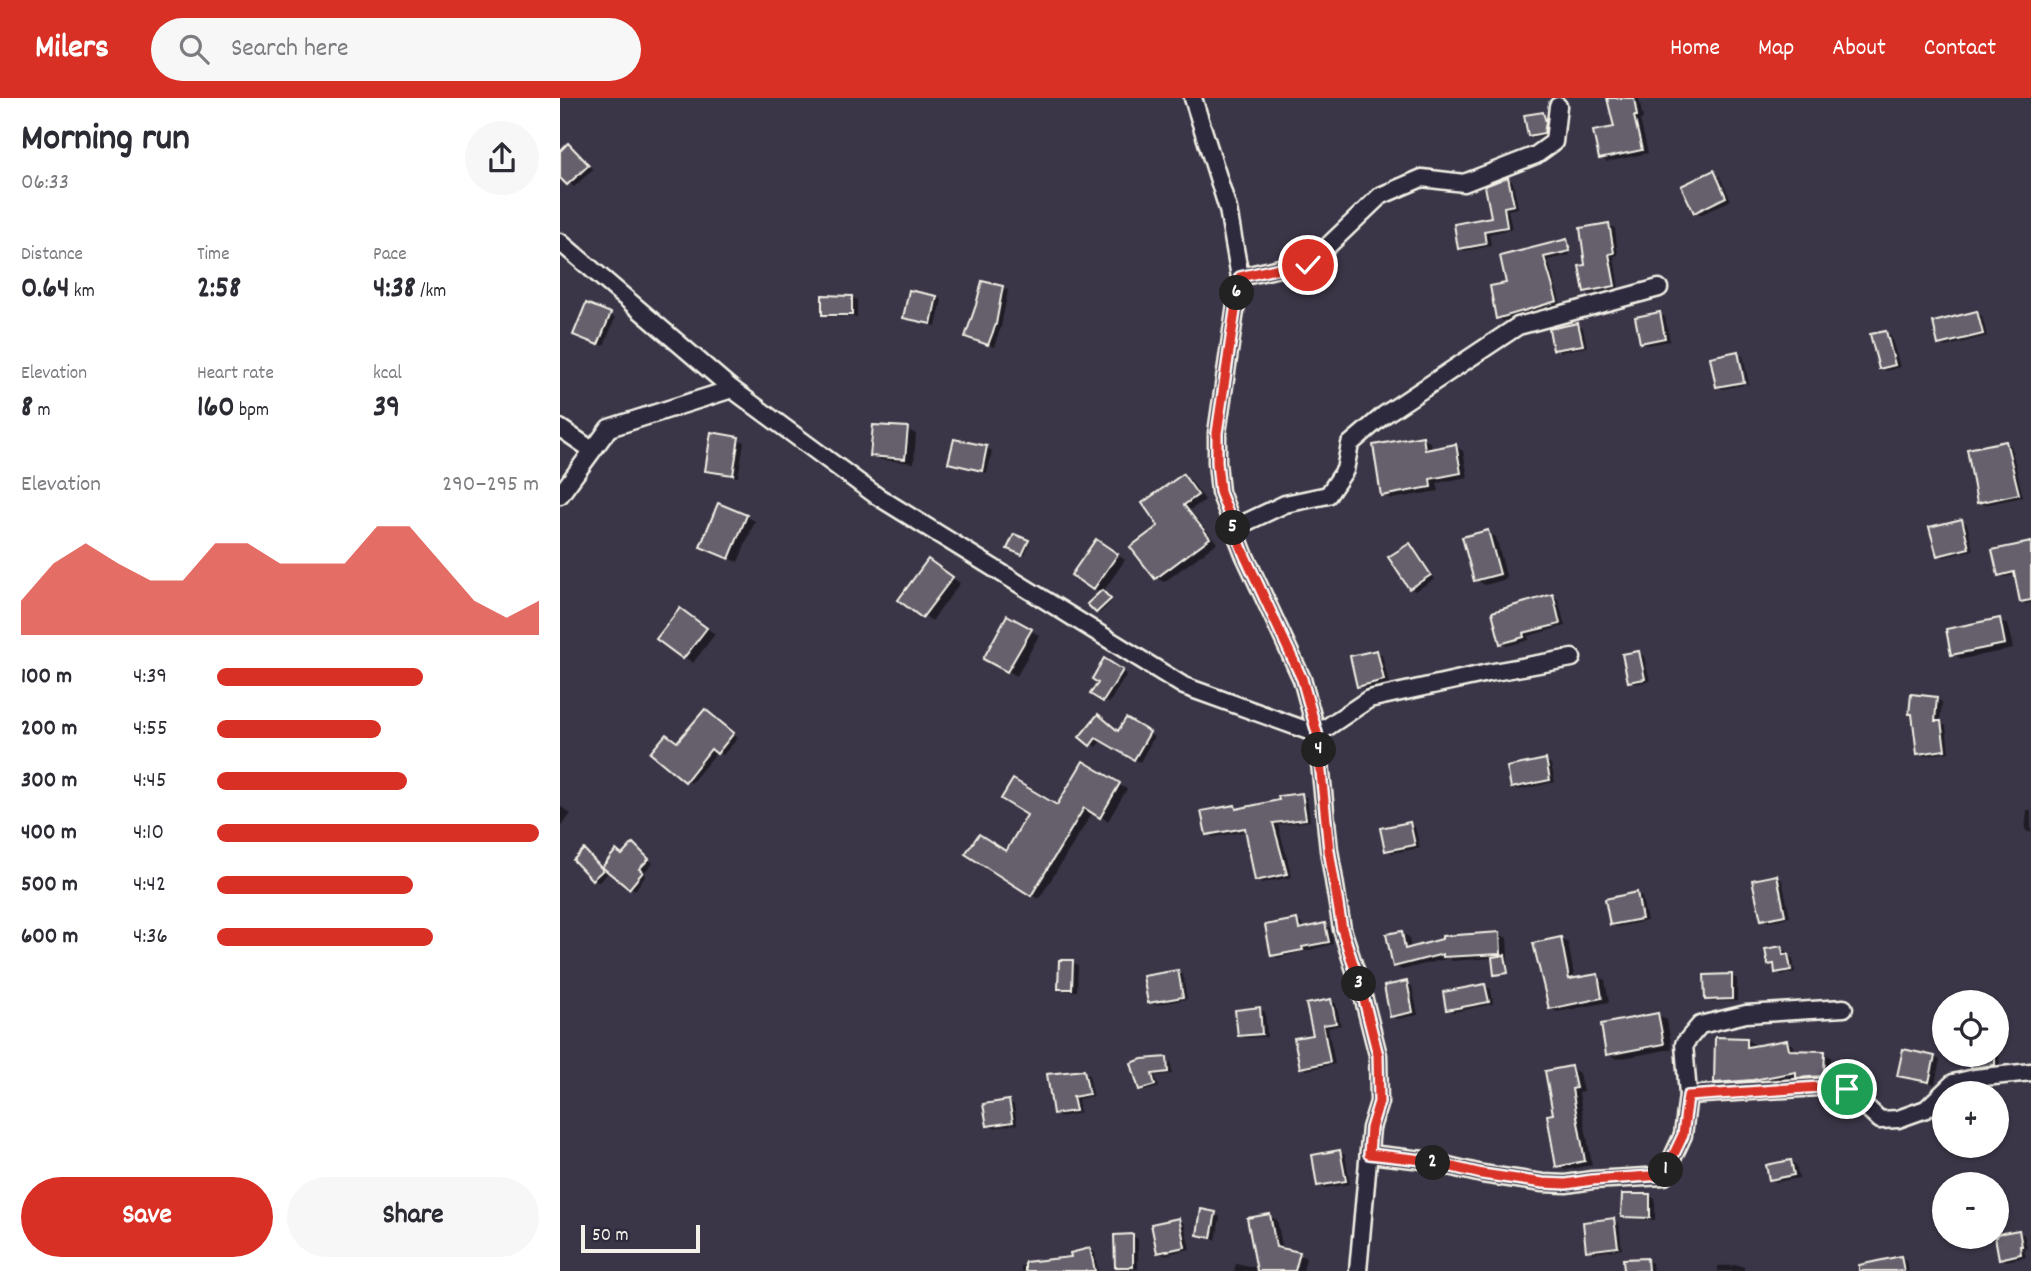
<!DOCTYPE html>
<meta charset="utf-8">
<style>
:root{--surface:#fff;--page:#f7f7f7;--text:#2b2b33;--muted:#7c7c81;--accent:#d93025}
body{margin:0;font-family:Dekko,sans-serif;background:var(--page);color:var(--text);height:100vh;display:flex;flex-direction:column;font-size:26px;white-space:nowrap}
*{box-sizing:border-box;margin:0}
p{font-size:23px;color:var(--muted)}
.icon{flex:none;width:38px;height:38px;fill:none;stroke:currentColor;stroke-width:2;stroke-linecap:round;stroke-linejoin:round}
.map{position:relative;flex:1;overflow:hidden}
.side{display:flex;flex-direction:column;background:var(--surface);width:560px}
.side>*{flex:none}
.fabs{position:absolute;left:1372px;top:892px;display:grid;gap:14px}
.fabs a{display:grid;place-items:center;width:77px;height:77px;border-radius:50%;background:var(--surface);box-shadow:0 2px 5px #0004;font-size:35px}
.scale{position:absolute;left:21px;bottom:18px;width:119px;box-sizing:border-box;padding-left:7px;border:4px solid #f4f1e8;border-top:0;font-size:19px;line-height:24px;white-space:nowrap;color:#f4f1e8;-webkit-text-stroke:5px #2f2a3d;paint-order:stroke}
.pin{position:absolute;display:grid;place-items:center;width:60px;height:60px;color:#fff;margin:-30px;border:4px solid #fff;border-radius:50%;box-shadow:0 2px 7px #0007}
.km{position:absolute;width:35px;height:35px;margin:-18px;border-radius:50%;background:#222;color:#fff;font-size:19px;line-height:35px;text-align:center}
.round{display:grid;place-items:center;flex:none;width:74px;height:74px;border-radius:37px;background:var(--page)}
.overview{display:flex;align-items:center;justify-content:space-between;height:119px;padding:0 21px}
h1{font-size:38px;font-weight:700;line-height:52px}
.stats{display:grid;grid-template-columns:repeat(3,1fr);gap:10px;height:119px;padding:7px 21px}
.stats div{display:grid;align-content:center}
.stats b{font-size:30px;font-weight:700}
.stats small{font-size:19px;font-weight:400}
.stats p{font-size:19px}
.chart{height:196px;padding:14px 21px}
.chart p{display:flex;justify-content:space-between}
.chart svg{width:100%;height:126px;margin-top:7px;fill:var(--accent);opacity:.7}
.primary-button{display:flex;gap:14px;margin-top:auto;padding:14px 21px}
.primary-button a{flex:1;height:80px;border-radius:42px;background:var(--accent);color:#fff;font-size:28px;font-weight:700;line-height:80px;text-align:center}
.primary-button a+a{background:var(--page);color:var(--text)}
ul{padding:0 21px;list-style:none;font-size:23px}
li{display:grid;grid-template-columns:112px 84px 1fr;align-items:center;height:52px}
li i{height:18px;border-radius:9px;background:var(--accent)}
header{display:flex;align-items:center;gap:42px;box-sizing:border-box;height:98px;padding:0 35px;background:var(--accent);color:#fff}
header strong{font-size:33px}
nav{display:flex;gap:38px;margin-inline-start:auto;font-size:24px}
.search{width:490px;height:63px;background:var(--page);display:flex;align-items:center;gap:18px;box-sizing:border-box;padding:0 24px;border-radius:38px;color:var(--muted);font-size:26px}
main{display:flex;flex:1;min-height:0}
.map>svg:first-child{display:block}
.shadow{fill:#0007}
.building{fill:#65616c;stroke:#f4f1e8;stroke-width:2}
.lines{fill:none;stroke-linecap:round;stroke-linejoin:round}
.minor-casing{stroke:#f4f1e8;stroke-width:21}
.minor{stroke:#2f2a3d;stroke-width:16}
.route-casing{stroke:#fff;stroke-width:14}
.route{stroke:#d93025;stroke-width:9}
</style>
<header>
<strong>Milers</strong>
<div class="search"><svg class="icon" aria-label="search" viewBox="0 0 24 24"><circle cx="10" cy="10" r="6"/><path d="M15 15l6 6"/></svg>Search here</div>
<nav><a>Home</a><a>Map</a><a>About</a><a>Contact</a></nav>
</header>
<main>
<section class="side">
<div class="overview"><div><h1>Morning run</h1><p>06:33</p></div><a class="round"><svg class="icon" aria-label="share" viewBox="0 0 24 24"><path d="M12 15V3M7 8l5-5 5 5M5 13v7h14v-7"/></svg></a></div>
<div class="stats">
<div><p>Distance</p><b>0.64<small> km</small></b></div>
<div><p>Time</p><b>2:58</b></div>
<div><p>Pace</p><b>4:38<small> /km</small></b></div>
</div>
<div class="stats">
<div><p>Elevation</p><b>8<small> m</small></b></div>
<div><p>Heart rate</p><b>160<small> bpm</small></b></div>
<div><p>kcal</p><b>39</b></div>
</div>
<div class="chart"><p><span>Elevation</span>290–295 m</p>
<svg viewBox="0 0 160 44" preserveAspectRatio="none"><path d="M0 44V32L10 19L20 12L30 19L40 25L50 25L60 12L70 12L80 19L90 19L100 19L110 6L120 6L130 19L140 32L150 38L160 32V44z"/></svg>
</div>
<ul>
<li><b>100 m</b>4:39<i style="width:64%"></i></li>
<li><b>200 m</b>4:55<i style="width:51%"></i></li>
<li><b>300 m</b>4:45<i style="width:59%"></i></li>
<li><b>400 m</b>4:10<i style="width:100%"></i></li>
<li><b>500 m</b>4:42<i style="width:61%"></i></li>
<li><b>600 m</b>4:36<i style="width:67%"></i></li>
</ul>
<div class="primary-button"><a>Save</a><a>Share</a></div>
</section>
<div class="map">
<svg width="1471" height="1173" viewBox="0 0 1471 1173">
<rect width="100%" height="100%" fill="#3b3647"/>
<filter id="ink" filterUnits="userSpaceOnUse"><feTurbulence type="fractalNoise" baseFrequency=".0143" numOctaves="2"/><feDisplacementMap in="SourceGraphic" scale="14" xChannelSelector="R" yChannelSelector="G"/><feConvolveMatrix kernelMatrix="1 2 1 2 8 2 1 2 1" color-interpolation-filters="sRGB"/></filter>
<g filter="url(#ink)">
<g class="shadow">
<polygon points="1049,0 1079,0 1083,21 1080,22 1088,55 1047,64 1041,60 1056,30"/>
<polygon points="983,15 988,19 991,28 990,38 975,40 970,37"/>
<polygon points="9,48 33,71 14,89 0,77 0,56"/>
<polygon points="1153,74 1159,77 1171,102 1140,117 1135,114"/>
<polygon points="948,81 953,84 958,110 948,112 952,131 929,136 931,148 905,153 900,150 933,121"/>
<polygon points="1049,127 1055,130 1058,157 1054,158 1059,191 1031,196 1025,193 1027,169"/>
<polygon points="1007,143 1010,145 1006,145 1010,157 988,162 1001,206 943,223 938,220 949,186 942,160"/>
<polygon points="442,189 448,192 441,229 434,249 407,238"/>
<polygon points="292,199 297,202 297,219 269,219 263,216"/>
<polygon points="376,199 382,202 376,228 350,222 345,219"/>
<polygon points="1416,215 1422,218 1427,238 1385,249 1380,246"/>
<polygon points="1100,216 1105,219 1110,243 1087,247 1081,244"/>
<polygon points="50,217 55,220 44,248 21,239"/>
<polygon points="1018,227 1023,230 1027,249 1000,254 995,251"/>
<polygon points="1326,234 1331,238 1340,269 1326,273 1321,270"/>
<polygon points="1178,255 1180,256 1177,256 1183,287 1163,291 1158,288"/>
<polygon points="1181,257 1183,258 1189,286 1187,287"/>
<polygon points="347,331 356,336 354,365 321,362 312,357"/>
<polygon points="862,340 871,345 872,353 895,348 903,353 908,379 877,385 879,393 831,401 823,397"/>
<polygon points="178,341 184,344 178,379 152,375 147,372"/>
<polygon points="395,343 427,350 432,353 427,375 395,367 390,364"/>
<polygon points="1446,345 1451,348 1463,399 1424,407 1419,404"/>
<polygon points="623,378 631,383 645,402 630,412 657,445 604,484 596,480 601,428"/>
<polygon points="186,418 195,423 178,464 151,453"/>
<polygon points="1402,423 1407,426 1413,452 1384,459 1378,456"/>
<polygon points="927,434 936,439 947,481 925,487 916,482"/>
<polygon points="455,438 470,445 465,457 450,450"/>
<polygon points="1471,446 1471,505 1466,506 1461,503 1456,477 1444,479 1439,476 1434,454"/>
<polygon points="850,447 855,450 875,481 855,493 850,490"/>
<polygon points="545,448 565,462 542,495 551,504 540,515 530,506 541,495 534,490"/>
<polygon points="377,469 400,485 372,523 341,502"/>
<polygon points="992,498 998,501 1005,528 968,538 969,542 947,548 942,545"/>
<polygon points="121,512 155,536 133,565 99,541"/>
<polygon points="448,520 479,537 457,578 425,561"/>
<polygon points="1439,522 1448,527 1453,551 1402,561 1393,556"/>
<polygon points="816,553 822,557 829,585 804,591 799,588"/>
<polygon points="1079,555 1084,558 1090,583 1075,586 1070,583"/>
<polygon points="545,563 567,576 549,605 533,596 540,584"/>
<polygon points="1377,601 1382,604 1380,624 1386,628 1389,654 1364,658 1359,654"/>
<polygon points="151,617 178,640 163,657 157,654 131,685 126,682 118,646"/>
<polygon points="566,623 594,639 580,664 542,642 536,649 522,639 560,634"/>
<polygon points="985,663 991,666 995,684 958,692 953,689"/>
<polygon points="523,666 567,691 548,723 533,714 479,801 471,797 447,755 498,709"/>
<polygon points="741,696 747,700 750,723 718,727 732,779 702,785 697,782 687,733 653,739 648,736 675,709 680,712"/>
<polygon points="0,708 11,716 0,729"/>
<polygon points="1467,712 1471,712 1471,735 1465,732"/>
<polygon points="850,726 855,729 860,750 832,755 826,752"/>
<polygon points="74,747 93,765 83,775 86,777 75,792 70,789 63,759"/>
<polygon points="24,753 30,757 48,775 39,784 33,781"/>
<polygon points="1216,779 1222,782 1230,819 1208,824 1202,821"/>
<polygon points="1077,796 1082,799 1087,823 1057,829 1051,826"/>
<polygon points="736,823 742,826 743,832 764,827 770,830 773,846 718,860 713,857"/>
<polygon points="841,835 849,839 851,851 939,836 947,840 949,875 936,876 934,860 892,863 889,860 842,872 834,868"/>
<polygon points="1000,841 1008,845 1015,882 1037,878 1045,882 1049,904 997,914 990,909"/>
<polygon points="1221,850 1227,853 1228,858 1233,861 1235,874 1222,877 1210,866"/>
<polygon points="512,864 518,867 517,893 506,893 500,890"/>
<polygon points="617,873 623,877 627,901 595,907 590,904"/>
<polygon points="1172,878 1177,881 1177,903 1152,904 1147,901"/>
<polygon points="847,885 852,888 858,917 837,921 831,918"/>
<polygon points="925,888 931,891 933,906 893,914 887,910"/>
<polygon points="771,903 776,906 781,927 768,930 775,966 747,972 741,969"/>
<polygon points="700,911 705,914 707,939 685,940 680,937"/>
<polygon points="1098,917 1107,922 1112,951 1057,961 1048,956"/>
<polygon points="1187,942 1194,946 1193,949 1226,943 1233,947 1234,954 1264,955 1271,959 1271,981 1245,983 1237,979 1201,985 1162,988 1155,984"/>
<polygon points="1437,955 1439,957 1440,970 1418,972 1413,969 1412,957 1437,957"/>
<polygon points="1374,959 1380,962 1375,986 1345,980 1339,977"/>
<polygon points="606,961 611,964 612,976 595,978 599,989 585,993 580,990 574,966"/>
<polygon points="1011,970 1019,975 1023,994 1019,995 1032,1067 1005,1072 997,1067 995,1017"/>
<polygon points="523,974 529,977 533,998 518,1001 520,1015 500,1019 495,1015"/>
<polygon points="448,1004 454,1007 457,1026 434,1030 428,1027"/>
<polygon points="780,1054 785,1057 790,1086 764,1090 759,1087"/>
<polygon points="1231,1064 1236,1067 1239,1080 1216,1084 1211,1081"/>
<polygon points="1090,1098 1095,1101 1095,1122 1068,1121 1063,1118"/>
<polygon points="655,1115 660,1119 656,1142 644,1139 639,1136"/>
<polygon points="710,1118 717,1122 723,1152 739,1156 746,1160 743,1173 674,1173 676,1165 699,1170"/>
<polygon points="619,1122 624,1125 630,1151 604,1157 599,1153"/>
<polygon points="1054,1122 1059,1125 1062,1151 1033,1155 1027,1152"/>
<polygon points="1459,1134 1464,1137 1467,1150 1464,1151 1466,1159 1446,1163 1440,1159 1437,1138"/>
<polygon points="572,1138 578,1141 578,1171 562,1171 556,1168"/>
<polygon points="529,1152 535,1155 538,1173 461,1173 461,1168 474,1169 514,1161"/>
<polygon points="1341,1160 1346,1163 1349,1173 1311,1173"/>
<polygon points="1087,1162 1092,1165 1093,1173 1066,1173"/>
<polygon points="1179,1167 1184,1169 1184,1173 1156,1173 1158,1173 1158,1168"/>
</g>
<g class="building">
<polygon points="1047,0 1074,0 1077,18 1074,18 1082,52 1039,61 1033,33 1054,29"/>
<polygon points="983,14 986,24 984,35 968,38 964,17"/>
<polygon points="8,45 29,67 7,87 0,80 0,53"/>
<polygon points="1154,72 1166,99 1134,115 1121,88"/>
<polygon points="948,79 954,107 944,109 947,129 924,133 926,146 898,151 894,126 931,119 925,88"/>
<polygon points="1049,125 1054,155 1049,156 1055,188 1024,194 1019,168 1025,167 1020,130"/>
<polygon points="1007,141 1010,153 984,159 997,203 936,221 930,188 946,185 940,158"/>
<polygon points="422,183 443,188 436,226 428,247 405,239 416,207"/>
<polygon points="349,192 377,198 371,226 343,220"/>
<polygon points="262,197 292,198 292,217 262,217"/>
<polygon points="26,205 51,215 38,247 13,237"/>
<polygon points="1417,213 1423,236 1378,247 1373,224"/>
<polygon points="1100,214 1105,240 1080,245 1075,219"/>
<polygon points="1018,225 1023,247 993,252 989,231"/>
<polygon points="1326,233 1335,267 1319,271 1310,236"/>
<polygon points="1178,253 1184,284 1156,289 1150,259"/>
<polygon points="313,327 348,329 345,361 310,358"/>
<polygon points="151,334 179,339 173,377 145,373"/>
<polygon points="863,338 865,352 896,346 901,375 870,381 871,389 821,398 813,347"/>
<polygon points="394,341 427,348 422,373 388,365"/>
<polygon points="1446,343 1459,396 1417,405 1407,351"/>
<polygon points="623,376 638,397 624,407 650,440 595,481 570,449 598,428 582,405"/>
<polygon points="158,405 187,417 169,461 140,449"/>
<polygon points="1402,421 1409,450 1377,458 1369,429"/>
<polygon points="928,432 940,476 914,483 902,439"/>
<polygon points="454,436 469,442 462,457 447,451"/>
<polygon points="536,441 558,456 533,492 511,477"/>
<polygon points="1471,444 1471,502 1460,504 1454,474 1438,478 1432,452"/>
<polygon points="850,445 871,477 849,491 828,459"/>
<polygon points="368,461 393,479 362,520 338,502"/>
<polygon points="542,492 551,501 536,515 527,506"/>
<polygon points="993,496 1000,526 963,535 964,539 940,546 932,514"/>
<polygon points="120,510 147,530 123,561 96,541"/>
<polygon points="447,517 472,531 447,574 423,561"/>
<polygon points="1440,520 1445,546 1391,557 1386,531"/>
<polygon points="817,552 824,582 797,589 790,558"/>
<polygon points="1079,553 1085,581 1068,584 1062,556"/>
<polygon points="544,560 563,572 543,604 530,596 538,585 532,581"/>
<polygon points="1351,596 1377,599 1375,623 1381,623 1385,652 1357,656 1352,616 1349,616"/>
<polygon points="145,611 174,635 157,656 151,651 125,684 90,655 106,636 117,644"/>
<polygon points="538,616 558,633 566,620 590,634 574,662 536,640 530,648 519,639"/>
<polygon points="986,661 990,682 951,690 947,669"/>
<polygon points="523,663 560,685 540,720 524,710 471,798 405,756 419,736 446,753 467,717 441,701 453,681 497,707"/>
<polygon points="742,695 746,721 713,725 727,776 695,783 685,730 646,737 641,713 675,707 676,711 719,702 718,698"/>
<polygon points="850,724 855,747 825,753 820,730"/>
<polygon points="73,745 89,761 79,771 83,774 69,791 42,769 56,752 62,757"/>
<polygon points="24,751 43,772 32,782 13,762"/>
<polygon points="1217,777 1225,817 1201,822 1192,782"/>
<polygon points="1077,794 1082,821 1050,827 1045,801"/>
<polygon points="737,821 739,831 765,825 769,844 742,849 743,852 711,858 705,827"/>
<polygon points="842,833 845,851 882,841 882,838 940,834 941,856 883,859 883,856 833,869 826,836"/>
<polygon points="1001,839 1009,881 1038,876 1042,900 989,911 973,845"/>
<polygon points="1222,848 1223,857 1228,856 1231,872 1215,875 1214,866 1208,867 1205,851"/>
<polygon points="945,857 948,875 934,877 932,859"/>
<polygon points="499,862 513,862 512,891 498,891"/>
<polygon points="618,872 623,899 588,905 583,878"/>
<polygon points="1172,876 1172,901 1145,902 1144,877"/>
<polygon points="847,883 853,914 830,919 824,888"/>
<polygon points="925,886 929,904 886,912 883,894"/>
<polygon points="771,901 776,925 763,927 770,964 740,970 734,940 753,937 746,906"/>
<polygon points="700,909 702,936 678,938 675,912"/>
<polygon points="1098,915 1104,946 1046,957 1041,926"/>
<polygon points="1155,939 1187,940 1187,949 1227,942 1229,952 1265,953 1264,978 1236,980 1236,974 1193,982 1154,985"/>
<polygon points="1343,951 1375,958 1369,984 1337,978"/>
<polygon points="1410,957 1435,957 1435,967 1411,970"/>
<polygon points="607,959 608,974 592,976 595,987 579,992 571,965 582,961"/>
<polygon points="1011,968 1016,990 1012,991 1025,1063 996,1069 987,1017 993,1016 985,973"/>
<polygon points="524,972 529,996 513,999 516,1013 493,1016 487,976"/>
<polygon points="449,1002 453,1024 427,1028 423,1006"/>
<polygon points="780,1052 786,1083 757,1088 752,1057"/>
<polygon points="1231,1062 1234,1077 1209,1082 1206,1067"/>
<polygon points="1062,1096 1090,1096 1090,1120 1061,1119"/>
<polygon points="641,1111 656,1114 651,1140 637,1137"/>
<polygon points="710,1116 716,1149 740,1154 735,1173 697,1173 687,1120"/>
<polygon points="619,1120 625,1149 597,1155 591,1126"/>
<polygon points="1054,1120 1058,1149 1026,1153 1023,1124"/>
<polygon points="1459,1132 1462,1148 1460,1148 1461,1156 1439,1161 1435,1139 1437,1139 1437,1136"/>
<polygon points="573,1136 573,1169 555,1169 554,1137"/>
<polygon points="530,1150 535,1173 465,1173 465,1164 511,1159 510,1155"/>
<polygon points="1341,1158 1344,1173 1299,1173 1299,1167"/>
<polygon points="1087,1160 1088,1173 1064,1173 1063,1161"/>
</g>
<g class="lines">
<defs>
<g id="minor">
<polyline points="633,0 668,111 680,179 657,335 657,364 660,394 684,456 742,581 757,636 769,752 782,831 802,894 818,957 819,1004 811,1030 798,1173"/>
<polyline points="0,144 172,291 317,398 624,588 757,636 809,601 928,575 1012,560"/>
<polyline points="680,179 724,169 748,167 820,98 862,80 904,85 976,57 994,44 998,8"/>
<polyline points="0,330 32,352"/>
<polyline points="0,397 49,330 172,291"/>
<polyline points="674,430 725,406 768,397 785,372 790,346 824,317 958,228 1099,190"/>
<polyline points="1128,997 1124,946 1140,927 1186,916 1284,910"/>
<polyline points="809,1056 863,1062 922,1076 983,1085 1006,1086 1032,1082 1104,1078 1123,1037 1128,997 1274,988 1287,991 1320,1022 1338,1021 1366,1011 1393,985 1415,980 1471,974"/>
</g>
</defs>
<use href="#minor" class="minor-casing"/>
<use href="#minor" class="minor"/>
</g>
</g>
<g class="lines" filter="url(#ink)">
<defs>
<polyline id="route" points="748,167 724,169 680,179 657,335 657,364 660,394 684,456 742,581 757,635 769,752 782,831 802,894 818,957 819,1004 811,1030 809,1056 863,1062 922,1076 983,1085 1006,1086 1032,1082 1104,1077 1123,1037 1128,998 1274,988 1287,991"/>
</defs>
<use href="#route" class="route-casing"/>
<use href="#route" class="route"/>
</g>
</svg>
<div class="fabs">
<a><svg class="icon" aria-label="locate" viewBox="0 0 24 24"><circle cx="12" cy="12" r="6"/><path d="M12 2v4M12 18v4M2 12h4M18 12h4"/></svg></a>
<a>+</a>
<a>−</a>
</div>
<div class="scale">50 m</div>
<div class="pin" style="left:1287px;top:991px;background:#1e9e55"><svg class="icon" aria-label="arrive" viewBox="0 0 24 24"><path d="M6 21V4h12l-3 4 3 4H6"/></svg></div>
<div class="pin" style="left:748px;top:167px;background:#d93025"><svg class="icon" aria-label="check" viewBox="0 0 24 24"><path d="M5 12l5 5 9-10"/></svg></div>
<b class="km" style="left:1106px;top:1072px">1</b>
<b class="km" style="left:873px;top:1065px">2</b>
<b class="km" style="left:799px;top:886px">3</b>
<b class="km" style="left:759px;top:652px">4</b>
<b class="km" style="left:673px;top:430px">5</b>
<b class="km" style="left:677px;top:195px">6</b>
</div>
</main>
